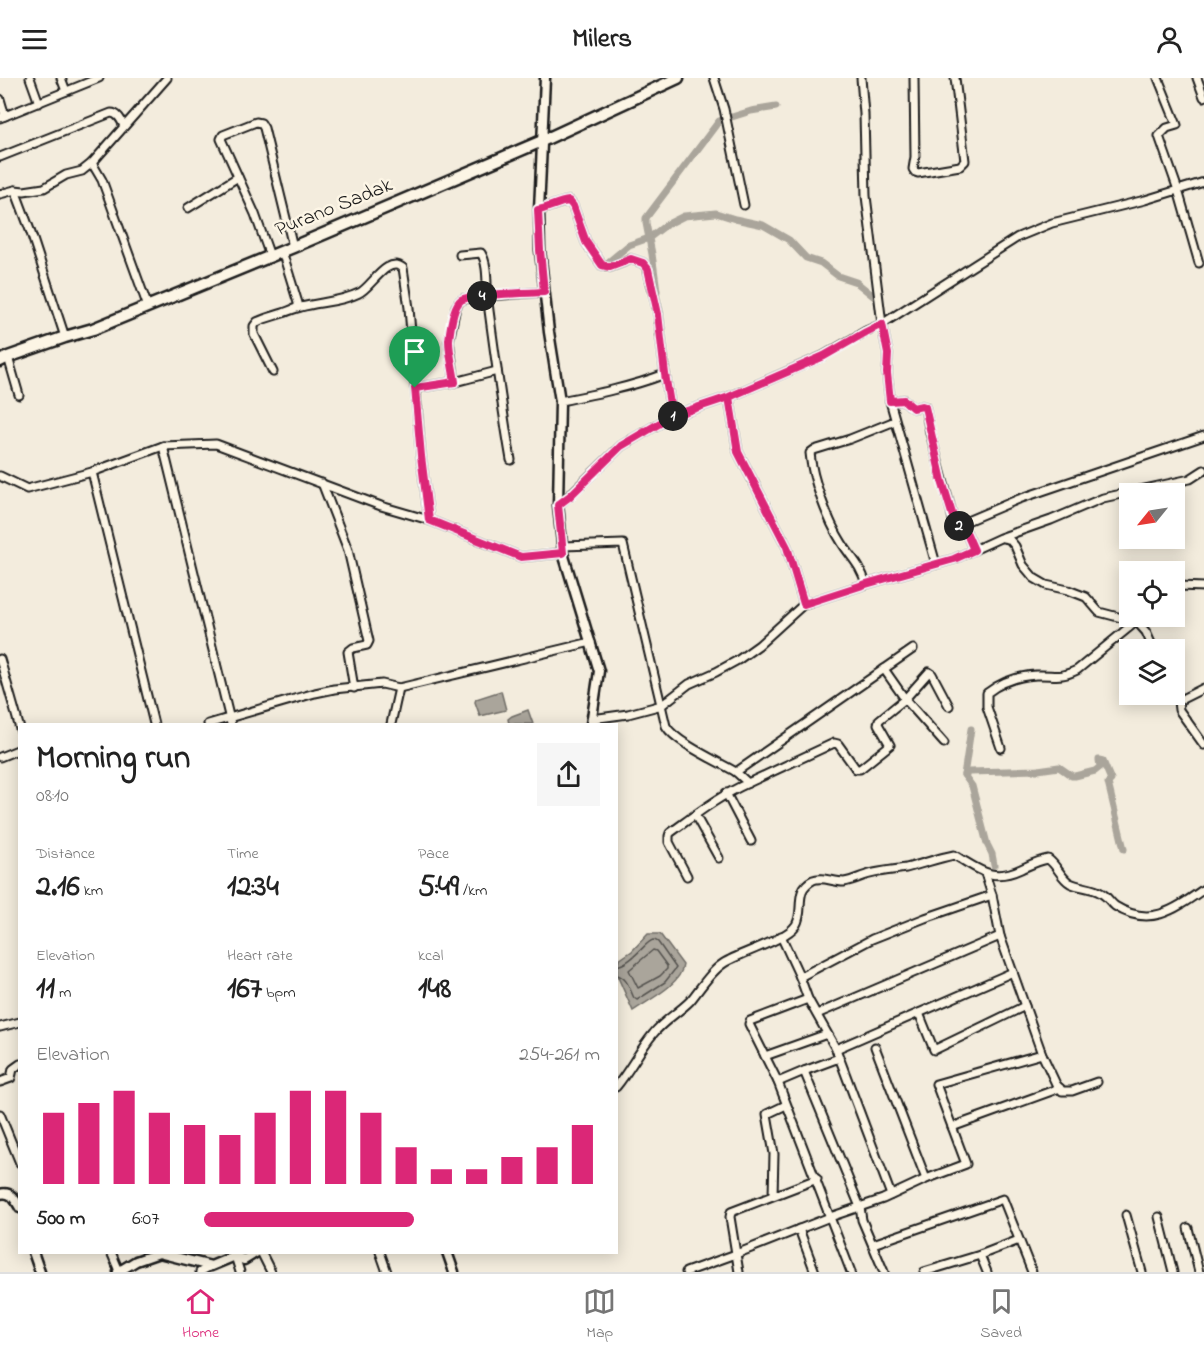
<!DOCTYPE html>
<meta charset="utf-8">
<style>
:root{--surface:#fff;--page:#f6f6f6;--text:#222;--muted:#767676;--line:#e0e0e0;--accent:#db2777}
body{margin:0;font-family:"Indie Flower",sans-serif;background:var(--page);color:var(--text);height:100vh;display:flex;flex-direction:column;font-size:22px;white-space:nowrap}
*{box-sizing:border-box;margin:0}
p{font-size:20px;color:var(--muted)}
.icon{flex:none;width:33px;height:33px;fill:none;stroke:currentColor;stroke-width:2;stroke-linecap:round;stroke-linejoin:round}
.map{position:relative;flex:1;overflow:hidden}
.drawer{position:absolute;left:18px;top:645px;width:600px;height:531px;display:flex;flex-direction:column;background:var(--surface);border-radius:0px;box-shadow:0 3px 15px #0003}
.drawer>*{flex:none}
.needle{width:39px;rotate:240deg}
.buttons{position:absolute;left:1119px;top:405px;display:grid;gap:12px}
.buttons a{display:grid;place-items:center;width:66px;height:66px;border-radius:0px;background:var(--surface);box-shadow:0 3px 15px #0003;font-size:30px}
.pin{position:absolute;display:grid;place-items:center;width:51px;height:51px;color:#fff;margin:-62px -26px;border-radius:50% 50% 50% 0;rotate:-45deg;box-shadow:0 0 6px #0007}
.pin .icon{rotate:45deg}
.km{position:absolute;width:30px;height:30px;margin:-15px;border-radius:50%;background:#222;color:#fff;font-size:16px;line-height:30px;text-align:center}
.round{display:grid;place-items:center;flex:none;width:63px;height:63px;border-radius:0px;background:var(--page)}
.head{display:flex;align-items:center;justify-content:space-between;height:102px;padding:0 18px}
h1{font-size:33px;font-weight:700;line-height:45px}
.figures{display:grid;grid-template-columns:repeat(3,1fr);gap:9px;height:102px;padding:6px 18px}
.figures div{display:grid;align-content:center}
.figures b{font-size:30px;font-weight:700}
.figures small{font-size:16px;font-weight:400}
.figures p{font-size:16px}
.chart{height:168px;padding:12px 18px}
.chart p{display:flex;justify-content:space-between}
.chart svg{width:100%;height:108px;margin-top:6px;stroke:var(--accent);stroke-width:6}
ul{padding:0 18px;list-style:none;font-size:20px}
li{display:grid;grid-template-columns:96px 72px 1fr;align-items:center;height:45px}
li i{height:15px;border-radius:8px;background:var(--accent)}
header{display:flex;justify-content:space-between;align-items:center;height:78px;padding:0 18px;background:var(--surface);font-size:27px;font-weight:700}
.tabs{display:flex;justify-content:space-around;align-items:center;height:84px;border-top:2px solid var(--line);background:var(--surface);font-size:16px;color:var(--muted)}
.tabs a{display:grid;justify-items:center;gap:3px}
.tabs .current{color:var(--accent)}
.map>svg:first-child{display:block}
.water{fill:#aaa59b;stroke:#716e68;stroke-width:1.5}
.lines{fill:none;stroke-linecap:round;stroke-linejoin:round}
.shore{stroke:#55534f;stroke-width:1.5}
.canal{stroke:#aaa59b;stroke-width:7}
.minor-casing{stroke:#1c1c1c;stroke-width:11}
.tertiary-casing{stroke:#1c1c1c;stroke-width:13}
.secondary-casing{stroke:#1c1c1c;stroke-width:15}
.minor{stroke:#fcf5e5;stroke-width:7}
.tertiary{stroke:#fcf5e5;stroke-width:8}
.secondary{stroke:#fcf5e5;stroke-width:10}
.route-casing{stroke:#fff;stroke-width:12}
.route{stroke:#db2777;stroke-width:8}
.labels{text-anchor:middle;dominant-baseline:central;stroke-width:5;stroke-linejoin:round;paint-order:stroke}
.street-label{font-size:21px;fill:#1c1c1c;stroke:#fcf5e5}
</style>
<header><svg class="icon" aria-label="menu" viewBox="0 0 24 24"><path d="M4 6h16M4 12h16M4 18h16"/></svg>Milers<svg class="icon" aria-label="person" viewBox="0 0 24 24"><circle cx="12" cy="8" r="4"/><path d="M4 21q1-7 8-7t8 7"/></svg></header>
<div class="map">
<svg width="1204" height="1194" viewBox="0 0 1204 1194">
<rect width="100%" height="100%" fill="#f3ecdd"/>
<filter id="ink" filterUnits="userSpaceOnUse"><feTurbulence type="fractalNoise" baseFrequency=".0167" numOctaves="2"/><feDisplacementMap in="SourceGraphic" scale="12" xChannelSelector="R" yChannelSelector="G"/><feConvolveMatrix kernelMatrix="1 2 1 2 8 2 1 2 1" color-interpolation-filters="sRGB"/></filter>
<g filter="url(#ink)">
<g class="water">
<polygon points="501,613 506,632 480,638 475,624 476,621"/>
<polygon points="528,632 533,646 509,646 508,641 512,638"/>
<path d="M648 856H660L683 887C681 907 648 922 633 933L617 897V888L619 882 632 873Z"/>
</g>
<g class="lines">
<g class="shore">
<polygon points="653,872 656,873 667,888 667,891 660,898 638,910 629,892"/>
<path d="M616 888C632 886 646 863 653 862 655 862 656 863 658 864L676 890 665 904 637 922 634 920C630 912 627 898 616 897"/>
</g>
<g class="canal">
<polyline points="606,186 629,167 649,160 666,147 684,138 716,135 735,141 763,147 789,162 806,180 821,185 838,198 856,204 877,221"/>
<polyline points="657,213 652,176 646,145 646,140 719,43 751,33 776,29"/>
<polyline points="971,651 964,697 972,708 987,766 992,776 994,787"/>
<polyline points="964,697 969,694 1038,692 1059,689 1072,698 1075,698 1095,693 1100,689 1099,682 1103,683 1111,702 1108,705 1124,771"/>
</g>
<defs>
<g id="minor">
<polyline points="30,0 39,25"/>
<polyline points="61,0 66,13"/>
<polyline points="714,0 724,31 744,127"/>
<polyline points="861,0 864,36 866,118 882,246 888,276 887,295 890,323 936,486"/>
<polyline points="914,0 915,79 913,91 915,94 918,95 960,88 965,83 955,0"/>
<polyline points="1158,0 1177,47 1167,50 1159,58 1178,112 1199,185"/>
<polyline points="1197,0 1204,19"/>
<polyline points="0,21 5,38"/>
<polyline points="0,40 99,0"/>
<path d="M0 79 111 35C118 35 121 42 124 48"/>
<polyline points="92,85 167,0"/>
<polyline points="15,112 30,152 65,259"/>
<polyline points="0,116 15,112 24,113 44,110 66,97 82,93 92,85 102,102 148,229"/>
<polyline points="188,130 238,99"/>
<path d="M539 132C549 130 558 124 569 123L573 128 586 164 602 187 610 189 631 181 643 185 648 191 658 235 665 296 672 338"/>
<polyline points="282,173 298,225 298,229"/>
<path d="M460 177 481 175C489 187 486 211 488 225 495 278 502 330 511 382"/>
<polyline points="270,178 255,136 221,61 223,57 256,44 261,45 264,50 293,169"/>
<polyline points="8,279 19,317"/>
<path d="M273 294 254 256V248L257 244C265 240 274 238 283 235 289 233 295 230 301 229 320 224 341 224 359 215 371 210 387 177 403 190L409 230 421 378 429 442"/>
<polyline points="455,304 449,263 456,229 460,223 463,221 487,218 544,214"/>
<polyline points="415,310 455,304 497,293"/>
<polyline points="729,319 738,374 787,469 804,526"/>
<path d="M560 323C596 316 631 309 665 296"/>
<polyline points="890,323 904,322 913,330 922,328 925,329 930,354 951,432 953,442 962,451"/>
<polyline points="163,368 231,646"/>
<polyline points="92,394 154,646"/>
<polyline points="0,398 27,411 92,394 163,368 216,366 381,428 429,442 521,479 563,475"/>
<polyline points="322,405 348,472 369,563 367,567 353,570 348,574 354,610"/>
<polyline points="558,427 569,418 621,368 672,338 729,319 823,278 866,253 882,246 1018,159 1052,145 1145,122 1204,104"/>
<polyline points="1003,460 1009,461 1015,468 1023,487 1034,500 1046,507 1068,512 1086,519 1099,534 1137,544 1146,554 1154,572"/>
<path d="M563 468 623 466 666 648C675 664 719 684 736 694L913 571"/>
<polyline points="974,472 967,456 962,451 967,443 1019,421 1204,358"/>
<path d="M866 506C860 486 852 481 842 465 828 443 812 401 810 375L814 372 850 361 895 343"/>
<polyline points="1174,512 1179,508 1204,509"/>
<polyline points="0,581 20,651"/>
<polyline points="884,591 905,621 944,665"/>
<polyline points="1174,616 1178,623 1179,632 1204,667"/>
<polyline points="1178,623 1204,610"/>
<polyline points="592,641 628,636 662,627 689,606 716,594 738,582 759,567 804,526 866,506 954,481 1000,460 1051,442 1103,420 1190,401 1204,392"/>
<polyline points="208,646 315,615 334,611 382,606 399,610 591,564"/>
<polyline points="391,646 399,610"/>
<path d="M1001 670 987 629V615C1001 604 1018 598 1036 597 1055 596 1058 601 1077 592L1143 538"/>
<polyline points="0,679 20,671"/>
<polyline points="748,705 834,665 838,666 856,691 860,691 890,667 878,646 879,642 905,621 929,594 932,596 949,628"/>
<polyline points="726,715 751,763"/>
<polyline points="695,737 719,780"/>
<polyline points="985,795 992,817 1000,858 1042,976 1056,1006 1062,1013 1072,1013 1097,1004"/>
<path d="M687 798 669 764V758L670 755C695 737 719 718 748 705L736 694"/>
<polyline points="781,858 800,899 808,921 836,971 891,1117"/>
<polyline points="800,899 872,861 925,840 992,817"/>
<polyline points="808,921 750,943 749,946 778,1004 851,1194"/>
<polyline points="919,935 934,972 1025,928"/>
<polyline points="817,936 1000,858"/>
<polyline points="0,949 20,944"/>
<polyline points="875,969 926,1101"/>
<polyline points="836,971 1013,894"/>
<polyline points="765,978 827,956"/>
<polyline points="804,993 860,1129 862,1142 884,1194"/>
<polyline points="0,1004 11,1000 13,991 20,986"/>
<polyline points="778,1004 804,993 839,980"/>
<path d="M616 1009C630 992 639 973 653 956 663 943 678 935 690 923 700 911 710 894 724 885 739 875 786 862 796 847 805 832 793 812 813 802 822 798 833 804 844 804 853 803 861 798 870 796 881 793 894 792 906 790 922 786 938 780 954 777 979 791 991 805 1021 791 1030 787 1037 783 1048 781 1057 787 1061 800 1070 805 1080 810 1092 809 1101 815 1107 818 1110 824 1115 828 1150 850 1174 832 1204 811"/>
<polyline points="0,1036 20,1085"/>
<polyline points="952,1049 1060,1010"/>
<polyline points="773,1117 774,1076 767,1036 786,1027"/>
<polyline points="1126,1137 1142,1194"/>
<polyline points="1159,1139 1173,1194"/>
<polyline points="1188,1150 1199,1194"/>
<polyline points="799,1151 815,1194"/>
<polyline points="873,1166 1003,1121 1032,1194"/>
<polyline points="111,1174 119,1193"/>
<polyline points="261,1174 271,1194"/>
<polyline points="380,1174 387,1194"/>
<polyline points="980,1177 987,1194"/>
<polyline points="235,1178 240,1194"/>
<polyline points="200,1194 211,1188"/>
<polyline points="686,1194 736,1176 830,1139 883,1121 926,1101 966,1086 936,1006 1042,976"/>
<polyline points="739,1194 730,1139 731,1134 817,1101"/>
<polyline points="924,1194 980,1177 1019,1162"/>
</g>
<g id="tertiary">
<polyline points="545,0 539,132 540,172 549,254 560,323 558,427 563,475 599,593 591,646"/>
<path d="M0 1116C11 1113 15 1121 20 1130"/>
<polyline points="33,1174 40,1194"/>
<polyline points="447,1174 454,1194"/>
<polyline points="118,1194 136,1183 159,1175 211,1188 235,1178 244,1182 257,1174"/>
</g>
<polyline id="secondary" points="0,283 8,279 65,259 93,251 293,169 542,63 678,0"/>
</defs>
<use href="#minor" class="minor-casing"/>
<use href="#tertiary" class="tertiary-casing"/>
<use href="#secondary" class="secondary-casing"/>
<use href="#minor" class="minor"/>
<use href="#tertiary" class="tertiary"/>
<use href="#secondary" class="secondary"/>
</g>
</g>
<g class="lines" filter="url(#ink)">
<defs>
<path id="route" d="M415 310 421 378 429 442 521 479 563 475 558 427 570 418 621 368 672 338 729 319 824 278 866 254 882 246 888 276 887 295 890 323 904 322 913 330 922 328 925 329 942 403 954 442 967 456 974 472 954 481 866 506 804 526 787 469 738 374 729 319 672 338 665 296 658 236 648 191 643 185 631 181 610 189 602 187 586 164 573 128 569 123C558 124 549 130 538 132L540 172 544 214C530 215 470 216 461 222 453 228 450 253 449 262 449 275 453 290 455 304L415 310"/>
</defs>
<use href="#route" class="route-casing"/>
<use href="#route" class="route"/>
</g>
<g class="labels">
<g class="street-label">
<text transform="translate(334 130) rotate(-22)">Purano Sadak</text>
</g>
</g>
</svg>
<div class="buttons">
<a><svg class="needle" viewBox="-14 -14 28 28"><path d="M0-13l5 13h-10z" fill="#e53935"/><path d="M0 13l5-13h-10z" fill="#767676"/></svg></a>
<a><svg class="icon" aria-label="locate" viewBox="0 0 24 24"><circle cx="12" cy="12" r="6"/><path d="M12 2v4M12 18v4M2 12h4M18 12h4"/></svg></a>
<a><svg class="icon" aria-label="layers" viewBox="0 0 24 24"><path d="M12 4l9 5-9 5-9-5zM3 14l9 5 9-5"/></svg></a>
</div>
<div class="pin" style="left:415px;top:310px;background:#1e9e55"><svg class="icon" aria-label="arrive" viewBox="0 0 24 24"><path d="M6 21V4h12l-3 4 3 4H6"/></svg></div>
<b class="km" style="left:673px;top:338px">1</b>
<b class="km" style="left:959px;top:448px">2</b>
<b class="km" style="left:482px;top:218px">4</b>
<section class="drawer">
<div class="head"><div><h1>Morning run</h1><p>08:10</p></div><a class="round"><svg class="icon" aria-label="share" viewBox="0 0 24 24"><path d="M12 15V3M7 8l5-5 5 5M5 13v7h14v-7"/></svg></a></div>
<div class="figures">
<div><p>Distance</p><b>2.16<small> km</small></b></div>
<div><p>Time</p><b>12:34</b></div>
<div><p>Pace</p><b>5:49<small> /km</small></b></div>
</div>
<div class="figures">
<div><p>Elevation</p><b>11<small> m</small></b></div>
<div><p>Heart rate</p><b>167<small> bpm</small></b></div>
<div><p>kcal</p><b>148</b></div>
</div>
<div class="chart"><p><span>Elevation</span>254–261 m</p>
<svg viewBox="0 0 160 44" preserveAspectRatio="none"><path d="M5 44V15M15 44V11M25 44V6M35 44V15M45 44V20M55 44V24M65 44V15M75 44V6M85 44V6M95 44V15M105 44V29M115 44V38M125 44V38M135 44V33M145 44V29M155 44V20"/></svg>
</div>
<ul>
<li><b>500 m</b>6:07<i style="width:53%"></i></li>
</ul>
</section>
</div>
<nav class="tabs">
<a class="current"><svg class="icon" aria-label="home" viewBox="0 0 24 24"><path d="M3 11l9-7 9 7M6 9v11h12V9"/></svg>Home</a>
<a><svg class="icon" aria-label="map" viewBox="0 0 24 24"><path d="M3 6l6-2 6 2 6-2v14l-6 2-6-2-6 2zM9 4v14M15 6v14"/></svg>Map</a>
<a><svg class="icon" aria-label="saved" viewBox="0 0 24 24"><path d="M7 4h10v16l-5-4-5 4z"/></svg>Saved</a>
</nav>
